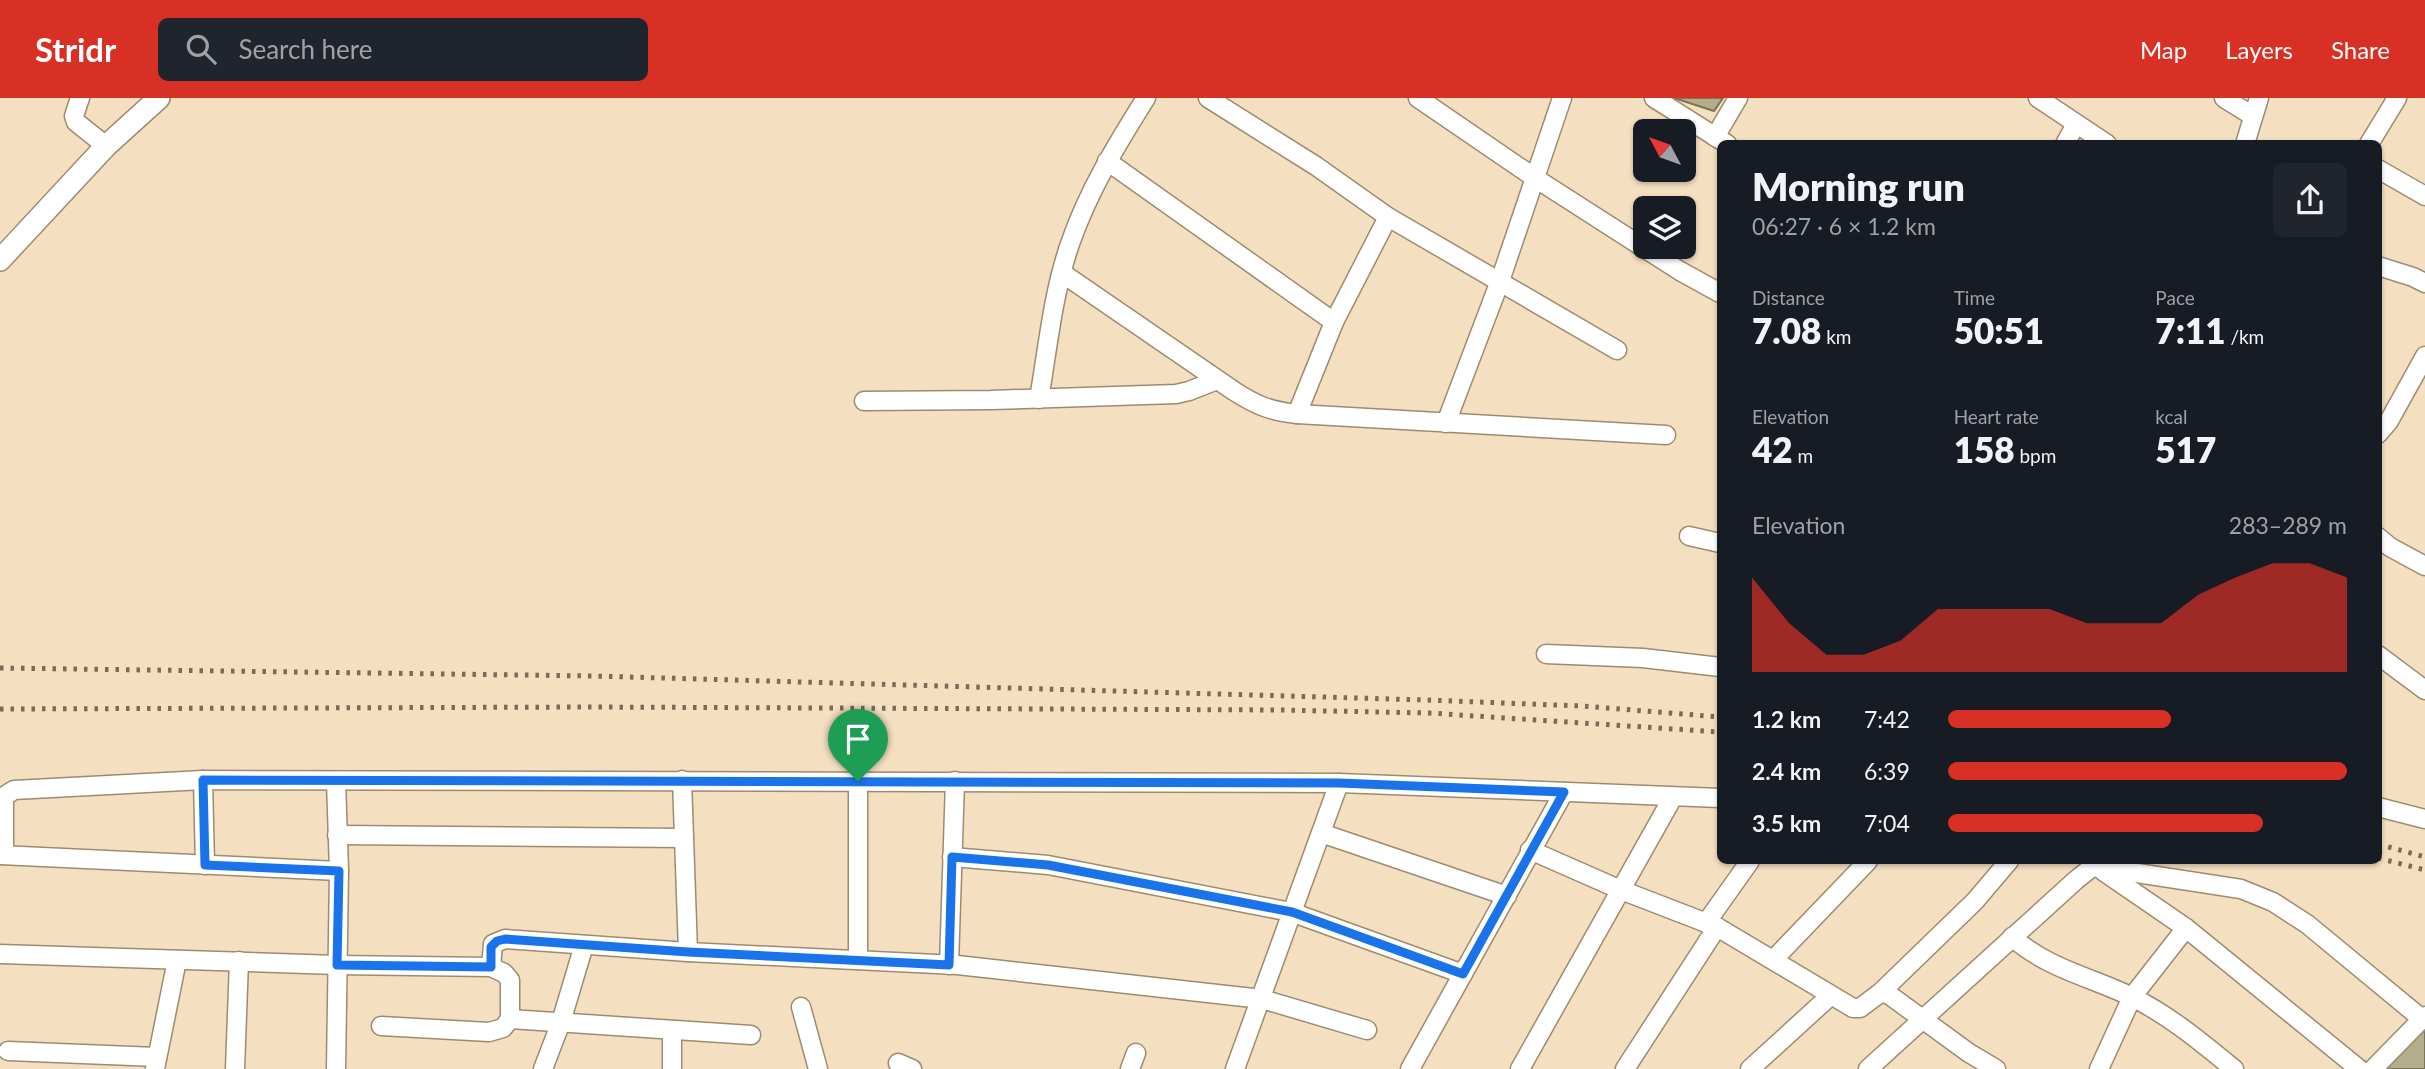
<!DOCTYPE html>
<meta charset="utf-8">
<style>
:root{--surface:#171b24;--page:#20242c;--text:#f1f3f6;--muted:#9ea1a6;--accent:#d93025}
body{margin:0;font-family:Lato,sans-serif;background:var(--page);color:var(--text);height:100vh;display:flex;flex-direction:column;font-size:26px;white-space:nowrap}
*{box-sizing:border-box;margin:0}
p{font-size:23px;color:var(--muted)}
.icon{flex:none;width:38px;height:38px;fill:none;stroke:currentColor;stroke-width:2;stroke-linecap:round;stroke-linejoin:round}
.map{position:relative;flex:1;overflow:hidden}
.side{position:absolute;left:1717px;top:42px;width:665px;height:724px;display:flex;flex-direction:column;background:var(--surface);border-radius:10px;box-shadow:0 2px 5px #0004}
.side>*{flex:none}
.needle{width:46px;rotate:311deg}
.buttons{position:absolute;left:1633px;top:21px;display:grid;gap:14px}
.buttons a{display:grid;place-items:center;width:63px;height:63px;border-radius:10px;background:var(--surface);box-shadow:0 2px 5px #0004;font-size:35px}
.pin{position:absolute;display:grid;place-items:center;width:60px;height:60px;color:#fff;margin:-72px -30px;border-radius:50% 50% 50% 0;rotate:-45deg;box-shadow:0 0 7px #0007}
.pin .icon{rotate:45deg}
.round{display:grid;place-items:center;flex:none;width:74px;height:74px;border-radius:10px;background:var(--page)}
.headline{display:flex;align-items:center;justify-content:space-between;height:119px;padding:0 35px}
h1{font-size:38px;font-weight:800;line-height:52px}
.figures{display:grid;grid-template-columns:repeat(3,1fr);gap:10px;height:119px;padding:7px 35px}
.figures div{display:grid;align-content:center}
.figures b{font-size:35px;font-weight:800}
.figures small{font-size:19px;font-weight:400}
.figures p{font-size:19px}
.chart{height:196px;padding:14px 35px}
.chart p{display:flex;justify-content:space-between}
.chart svg{width:100%;height:126px;margin-top:7px;fill:var(--accent);opacity:.7}
ul{padding:0 35px;list-style:none;font-size:23px}
li{display:grid;grid-template-columns:112px 84px 1fr;align-items:center;height:52px}
li i{height:18px;border-radius:9px;background:var(--accent)}
header{display:flex;align-items:center;gap:42px;box-sizing:border-box;height:98px;padding:0 35px;background:var(--accent);color:#fff}
header strong{font-size:33px}
nav{display:flex;gap:38px;margin-inline-start:auto;font-size:24px}
.search{width:490px;height:63px;background:var(--page);display:flex;align-items:center;gap:18px;box-sizing:border-box;padding:0 24px;border-radius:10px;color:var(--muted);font-size:26px}
.map>svg:first-child{display:block}
.building{fill:#b4ae8d;stroke:#7c7657;stroke-width:2}
.lines{fill:none;stroke-linecap:round;stroke-linejoin:round}
.minor-casing{stroke:#9e8b6f;stroke-width:21}
.tertiary-casing{stroke:#9e8b6f;stroke-width:24}
.minor{stroke:#fff;stroke-width:18}
.tertiary{stroke:#fff;stroke-width:21}
.rail{stroke:#786b58;stroke-width:5;stroke-dasharray:3.5 7;stroke-linecap:butt}
.route-casing{stroke:#fff;stroke-width:14}
.route{stroke:#1a73e8;stroke-width:9}
</style>
<header>
<strong>Stridr</strong>
<div class="search"><svg class="icon" aria-label="search" viewBox="0 0 24 24"><circle cx="10" cy="10" r="6"/><path d="M15 15l6 6"/></svg>Search here</div>
<nav><a>Map</a><a>Layers</a><a>Share</a></nav>
</header>
<div class="map">
<svg width="2425" height="971" viewBox="0 0 2425 971">
<rect width="100%" height="100%" fill="#f4dfc1"/>
<g class="building">
<polygon points="1674,0 1723,0 1714,13"/>
<polygon points="2425,928 2425,971 2384,971"/>
</g>
<g class="lines">
<defs>
<g id="minor">
<polyline points="80,0 74,18 76,24 106,48"/>
<polyline points="1208,0 1316,68 1388,119 1617,252"/>
<polyline points="1418,0 1535,80 1680,173 1720,195"/>
<polyline points="1654,0 1727,46"/>
<polyline points="2038,0 2107,46"/>
<polyline points="2224,0 2253,18"/>
<polyline points="1715,39 1738,0"/>
<polyline points="2065,46 2076,26"/>
<polyline points="2245,46 2259,0"/>
<polyline points="2369,46 2397,0"/>
<polyline points="1107,63 1334,224"/>
<polyline points="2378,71 2425,98"/>
<polyline points="2378,168 2413,179 2425,185"/>
<path d="M1062 175 1234 293C1257 308 1271 313 1297 316L1666 337"/>
<path d="M1039 301C1048 249 1053 193 1071 143 1089 92 1117 46 1146 0"/>
<polyline points="864,303 991,302 1176,296 1189,293 1217,282"/>
<polyline points="1297,316 1334,224 1388,119"/>
<polyline points="1446,325 1500,183 1562,0"/>
<polyline points="2378,336 2389,323 2425,258"/>
<polyline points="1689,438 1720,445"/>
<polyline points="2378,439 2390,449 2425,468"/>
<polyline points="1546,556 1643,560 1720,569"/>
<polyline points="2378,557 2425,592"/>
<polyline points="203,682 205,767"/>
<polyline points="682,682 688,854"/>
<polyline points="858,683 858,862"/>
<polyline points="2378,709 2425,721"/>
<polyline points="1321,735 1507,798"/>
<polyline points="337,737 684,740"/>
<polyline points="1530,752 1621,792 1717,829 1853,910 1860,910 1880,895 1888,896 1969,955 1996,971"/>
<polyline points="0,757 339,773"/>
<polyline points="4,757 4,702 6,697 14,692 203,682 1339,685 1720,700"/>
<polyline points="952,759 1048,767 1291,814 1463,876"/>
<polyline points="2103,773 2186,830 2359,971"/>
<polyline points="1706,825 1750,763"/>
<path d="M2012 839C2048 871 2091 879 2132 899 2170 918 2201 944 2234 971"/>
<polyline points="0,856 337,867 491,869 493,846 505,841 688,854 957,867 1262,901 1367,932"/>
<polyline points="1773,862 1868,763"/>
<polyline points="949,867 955,683"/>
<polyline points="1880,895 1975,803 2009,763"/>
<polyline points="801,909 818,971"/>
<polyline points="510,921 751,937"/>
<polyline points="381,928 489,934 503,930 510,921 510,882 504,875 491,869"/>
<polyline points="8,953 157,959"/>
<polyline points="898,965 912,971"/>
<polyline points="155,971 177,862"/>
<polyline points="235,971 239,863"/>
<polyline points="336,971 339,773 336,683"/>
<polyline points="543,971 561,924 584,847"/>
<polyline points="672,971 672,933"/>
<polyline points="1130,971 1136,955"/>
<polyline points="1235,971 1339,685"/>
<polyline points="1410,971 1564,694"/>
<polyline points="1520,971 1673,699"/>
<polyline points="1625,971 1717,829"/>
<polyline points="1750,971 1830,898"/>
<polyline points="1868,971 2076,782 2091,770 2098,769 2241,791 2273,804 2307,826 2422,921"/>
<polyline points="2099,971 2132,899 2186,830"/>
<polyline points="2373,971 2425,918"/>
</g>
<polyline id="tertiary" points="0,162 106,48 159,0"/>
</defs>
<use href="#minor" class="minor-casing"/>
<use href="#tertiary" class="tertiary-casing"/>
<use href="#minor" class="minor"/>
<use href="#tertiary" class="tertiary"/>
<g class="rail">
<polyline points="0,570 594,578 1426,602 1582,608 1720,619"/>
<polyline points="0,611 590,609 1279,612 1429,615 1720,634"/>
<polyline points="2378,746 2425,759"/>
<polyline points="2378,760 2425,772"/>
</g>
</g>
<g class="lines">
<defs>
<polygon id="route" points="203,682 1339,685 1564,694 1463,876 1292,814 1048,767 952,759 949,867 688,854 505,841 497,843 491,849 491,869 337,867 339,773 205,767"/>
</defs>
<use href="#route" class="route-casing"/>
<use href="#route" class="route"/>
</g>
</svg>
<div class="buttons">
<a><svg class="needle" viewBox="-14 -14 28 28"><path d="M0-13l5 13h-10z" fill="#e53935"/><path d="M0 13l5-13h-10z" fill="#9ea1a6"/></svg></a>
<a><svg class="icon" aria-label="layers" viewBox="0 0 24 24"><path d="M12 4l9 5-9 5-9-5zM3 14l9 5 9-5"/></svg></a>
</div>
<div class="pin" style="left:858px;top:683px;background:#1e9e55"><svg class="icon" aria-label="arrive" viewBox="0 0 24 24"><path d="M6 21V4h12l-3 4 3 4H6"/></svg></div>
<section class="side">
<div class="headline"><div><h1>Morning run</h1><p>06:27 · 6 × 1.2 km</p></div><a class="round"><svg class="icon" aria-label="share" viewBox="0 0 24 24"><path d="M12 15V3M7 8l5-5 5 5M5 13v7h14v-7"/></svg></a></div>
<div class="figures">
<div><p>Distance</p><b>7.08<small> km</small></b></div>
<div><p>Time</p><b>50:51</b></div>
<div><p>Pace</p><b>7:11<small> /km</small></b></div>
</div>
<div class="figures">
<div><p>Elevation</p><b>42<small> m</small></b></div>
<div><p>Heart rate</p><b>158<small> bpm</small></b></div>
<div><p>kcal</p><b>517</b></div>
</div>
<div class="chart"><p><span>Elevation</span>283–289 m</p>
<svg viewBox="0 0 160 44" preserveAspectRatio="none"><path d="M0 44V11L10 27L20 38L30 38L40 33L50 22L60 22L70 22L80 22L90 27L100 27L110 27L120 17L130 11L140 6L150 6L160 11V44z"/></svg>
</div>
<ul>
<li><b>1.2 km</b>7:42<i style="width:56%"></i></li>
<li><b>2.4 km</b>6:39<i style="width:100%"></i></li>
<li><b>3.5 km</b>7:04<i style="width:79%"></i></li>
</ul>
</section>
</div>
